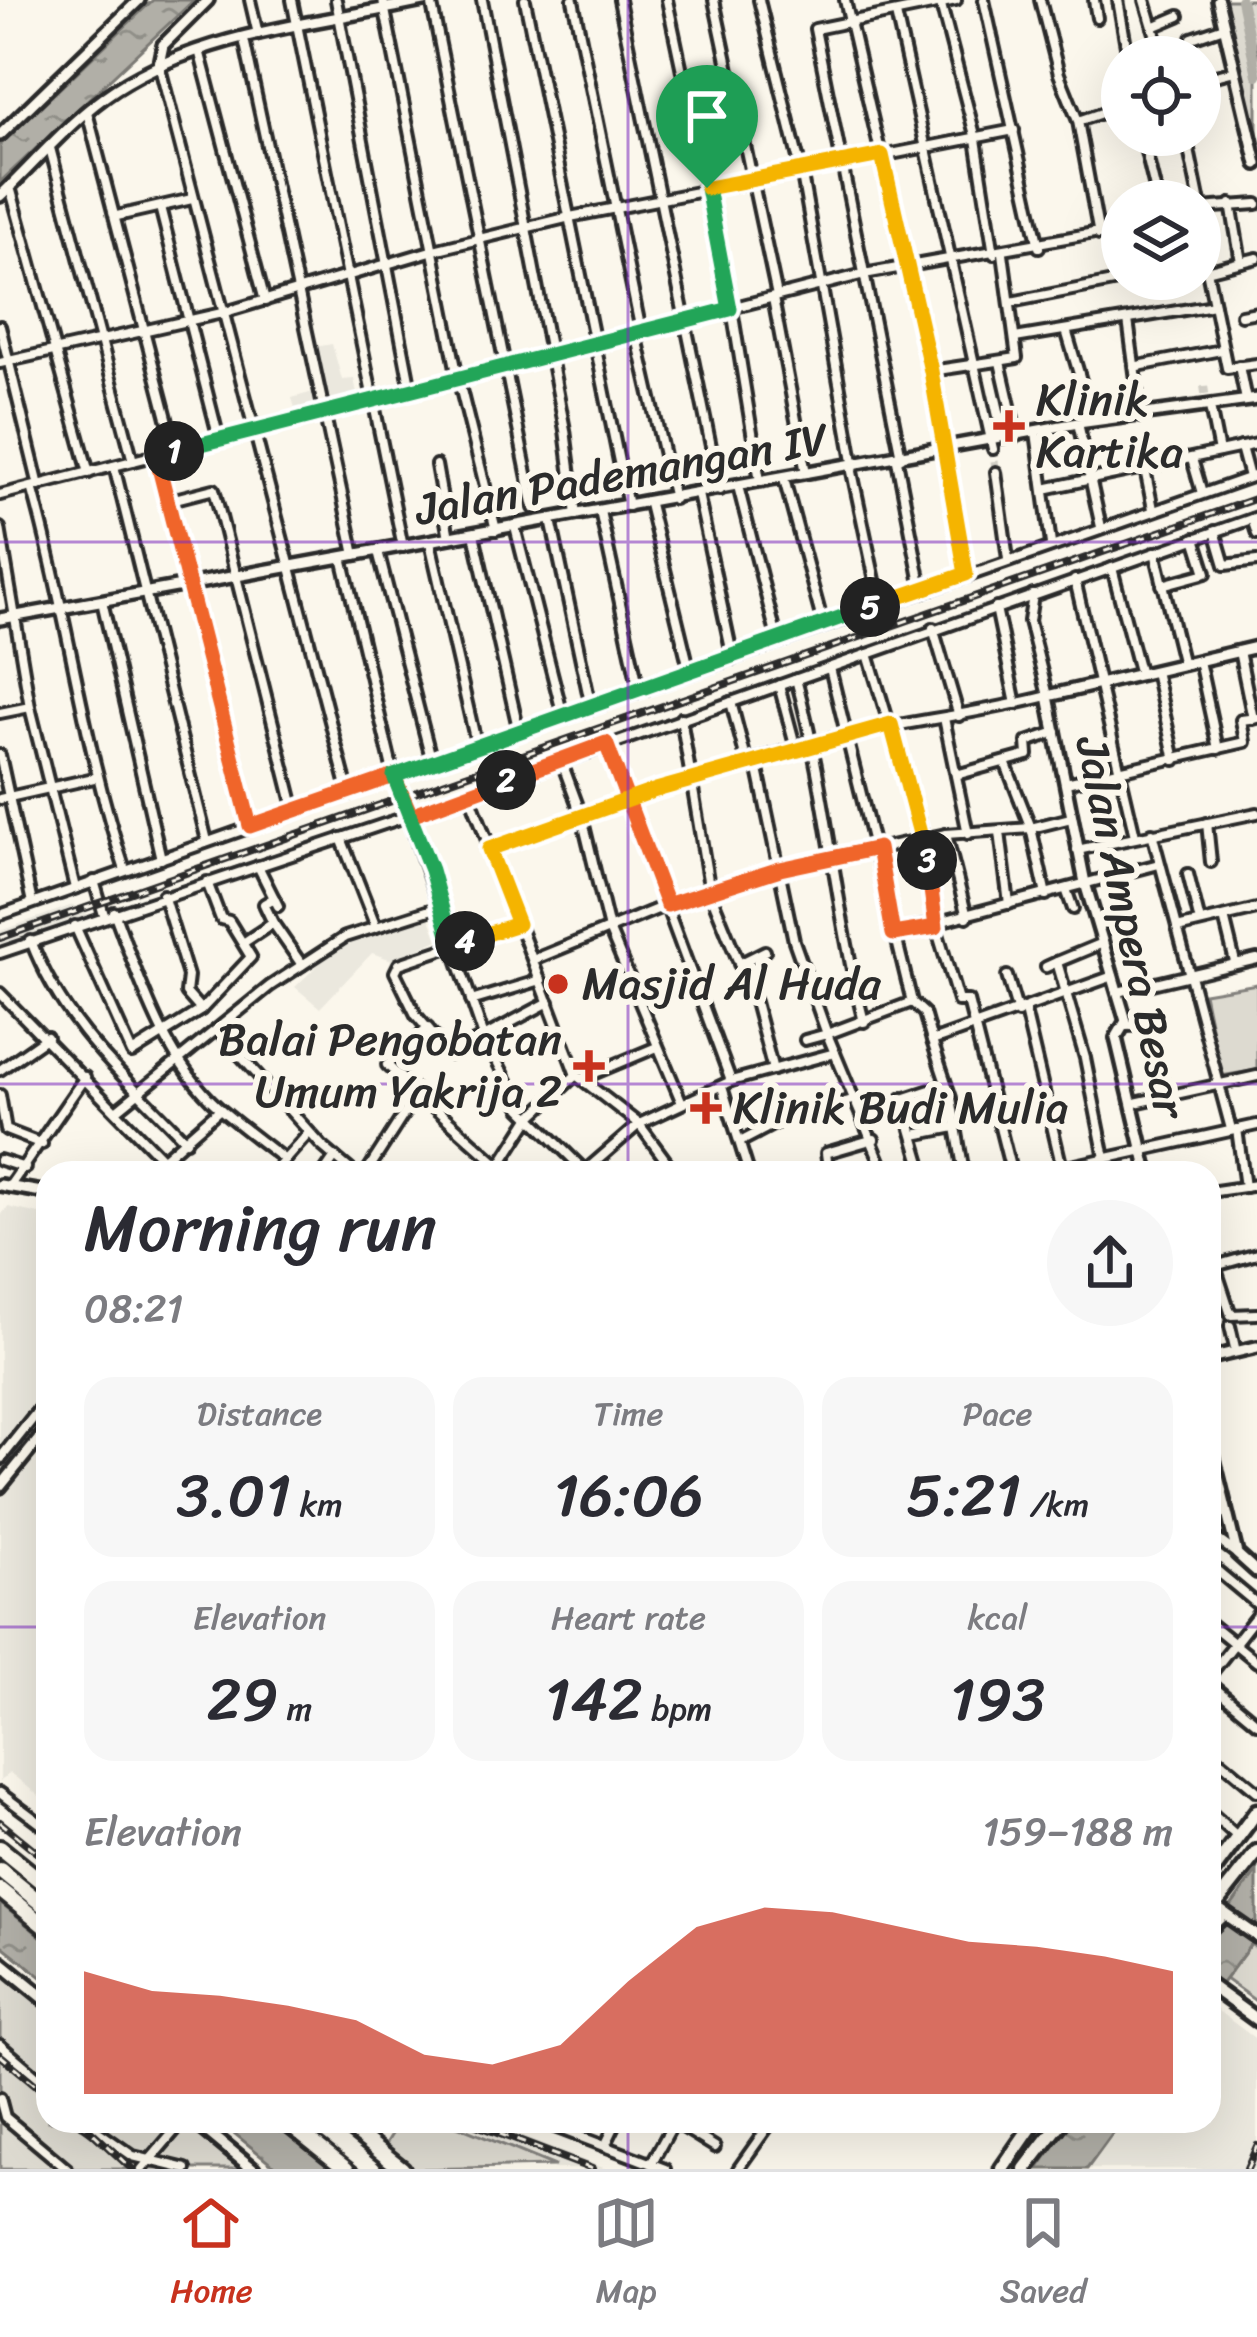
<!DOCTYPE html>
<meta charset="utf-8">
<style>
:root{--surface:#fff;--page:#f7f7f7;--text:#2b2b33;--muted:#7c7c81;--line:#e1e1e2;--accent:#c8321e}
body{margin:0;font-family:Sriracha,sans-serif;background:var(--page);color:var(--text);height:100vh;display:flex;flex-direction:column;font-size:45px;white-space:nowrap}
*{box-sizing:border-box;margin:0}
p{font-size:39px;color:var(--muted)}
.icon{flex:none;width:66px;height:66px;fill:none;stroke:currentColor;stroke-width:2;stroke-linecap:round;stroke-linejoin:round}
.map{position:relative;flex:1;overflow:hidden}
.panel{position:absolute;left:36px;top:1161px;width:1185px;height:972px;display:flex;flex-direction:column;background:var(--surface);border-radius:36px;box-shadow:0 12px 48px #0002}
.panel>*{flex:none}
.tools{position:absolute;left:1101px;top:36px;display:grid;gap:24px}
.tools a{display:grid;place-items:center;width:120px;height:120px;border-radius:50%;background:var(--surface);box-shadow:0 12px 48px #0002;font-size:60px}
.pin{position:absolute;display:grid;place-items:center;width:102px;height:102px;color:#fff;margin:-123px -51px;border-radius:50% 50% 50% 0;rotate:-45deg;box-shadow:0 0 12px #0007}
.pin .icon{rotate:45deg}
.km{position:absolute;width:60px;height:60px;margin:-30px;border-radius:50%;background:#222;color:#fff;font-size:33px;line-height:60px;text-align:center}
.round{display:grid;place-items:center;flex:none;width:126px;height:126px;border-radius:63px;background:var(--page)}
.headline{display:flex;align-items:center;justify-content:space-between;height:204px;padding:0 48px}
h1{font-size:66px;font-weight:600;line-height:90px}
.metrics{display:grid;grid-template-columns:repeat(3,1fr);gap:18px;height:204px;padding:12px 48px}
.metrics div{display:grid;align-content:center;border-radius:30px;background:var(--page);text-align:center}
.metrics b{font-size:60px;font-weight:600}
.metrics small{font-size:33px;font-weight:400}
.metrics p{font-size:33px}
.chart{height:336px;padding:24px 48px}
.chart p{display:flex;justify-content:space-between}
.chart svg{width:100%;height:216px;margin-top:12px;fill:var(--accent);opacity:.7}
.dock{display:flex;justify-content:space-around;align-items:center;height:168px;border-top:3px solid var(--line);background:var(--surface);font-size:33px;color:var(--muted)}
.dock a{display:grid;justify-items:center;gap:6px}
.dock .current{color:var(--accent)}
.map>svg:first-child{display:block}
.built{fill:#ebe8de}
.green{fill:#dddad0;stroke:#84827e;stroke-width:3}
.water{fill:url(#water-ripples);stroke:#7b7a75;stroke-width:3}
.lines{fill:none;stroke-linecap:round;stroke-linejoin:round}
.canal{stroke:#b1afa7;stroke-width:10}
.minor-tunnel{stroke:#d1cec5;stroke-width:8;stroke-dasharray:8 4;stroke-linecap:butt}
.minor-casing{stroke:#2b2b2b;stroke-width:16}
.tertiary-casing{stroke:#2b2b2b;stroke-width:18}
.secondary-casing{stroke:#2b2b2b;stroke-width:20}
.primary-casing{stroke:#2b2b2b;stroke-width:21}
.trunk-casing{stroke:#2b2b2b;stroke-width:22}
.motorway-casing{stroke:#2b2b2b;stroke-width:22}
.minor{stroke:#fbf7ec;stroke-width:8}
.tertiary{stroke:#fbf7ec;stroke-width:9}
.secondary{stroke:#fbf7ec;stroke-width:10}
.primary{stroke:#fbf7ec;stroke-width:12}
.trunk{stroke:#fbf7ec;stroke-width:14}
.motorway{stroke:#fbf7ec;stroke-width:14}
.rail-casing{stroke:#2b2b2b;stroke-width:8}
.rail{stroke:#fbf7ec;stroke-width:3;stroke-dasharray:9;stroke-linecap:butt}
.split-1-casing{stroke:#fff;stroke-width:24}
.split-2-casing{stroke:#fff;stroke-width:24}
.split-3-casing{stroke:#fff;stroke-width:24}
.split-4-casing{stroke:#fff;stroke-width:24}
.split-5-casing{stroke:#fff;stroke-width:24}
.split-6-casing{stroke:#fff;stroke-width:24}
.split-1{stroke:#22a559;stroke-width:15}
.split-2{stroke:#f0652b;stroke-width:15}
.split-3{stroke:#f0652b;stroke-width:15}
.split-4{stroke:#f5b400;stroke-width:15}
.split-5{stroke:#22a559;stroke-width:15}
.split-6{stroke:#f5b400;stroke-width:15}
.grid{fill:none;stroke:#7b2cbf;stroke-width:3;stroke-opacity:0.55}
.poi-dot{fill:#c8321e;stroke:#fbf7ec;stroke-width:4.5}
.labels{text-anchor:middle;dominant-baseline:central;stroke-width:12;stroke-linejoin:round;paint-order:stroke}
.poi-label{font-size:45px;fill:#2b2b2b;stroke:#fbf7ec;text-anchor:start}
.street-label{font-size:45px;fill:#2b2b2b;stroke:#fbf7ec}
</style>
<div class="map">
<svg width="1257" height="2169" viewBox="0 0 1257 2169">
<defs>
<pattern id="water-ripples" width="26" height="14" patternUnits="userSpaceOnUse" patternTransform="scale(3)"><rect width="26" height="14" fill="#b1afa7"/><path d="M2 4q2-2 4 0t4 0M15 11q2-2 4 0t4 0" fill="none" stroke="#908f88"/></pattern>
</defs>
<rect width="100%" height="100%" fill="#fbf7ec"/>
<filter id="ink" filterUnits="userSpaceOnUse"><feTurbulence type="fractalNoise" baseFrequency=".00833" numOctaves="2"/><feDisplacementMap in="SourceGraphic" scale="24" xChannelSelector="R" yChannelSelector="G"/><feConvolveMatrix kernelMatrix="1 2 1 2 8 2 1 2 1" color-interpolation-filters="sRGB"/></filter>
<g filter="url(#ink)">
<g class="built">
<polygon points="332,344 342,380 354,379 359,402 297,415 292,398 313,392 304,349"/>
<polygon points="73,905 89,915 0,946 0,931"/>
<polygon points="426,909 438,940 392,960 372,953 320,1008 295,987 340,944"/>
<polygon points="8,1207 48,1216 48,1395 0,1454 0,1216"/>
<polygon points="48,1440 48,1803 9,1772 0,1782 0,1500"/>
<polygon points="1210,2005 1257,2040 1257,2169 1087,2169 1123,2121 1209,2121"/>
<polygon points="450,2121 480,2121 606,2169 553,2169 555,2164"/>
</g>
<g class="green">
<polygon points="1219,0 1257,0 1257,164"/>
<polygon points="1257,984 1257,1070 1221,1076 1204,993"/>
<polygon points="1251,1944 1257,1949 1257,2002 1225,1979"/>
<polygon points="0,1963 48,2002 48,2121 195,2121 253,2169 0,2169"/>
<polygon points="400,2121 445,2121 555,2166 411,2169 381,2152"/>
</g>
<g class="water">
<polygon points="153,0 194,0 0,182 0,145"/>
<polygon points="1257,1871 1257,1936 1209,2001 1209,1936"/>
<polygon points="0,1903 48,1942 48,1982 0,1944"/>
<polygon points="219,2121 271,2121 331,2169 278,2169"/>
<polygon points="1072,2121 1122,2121 1087,2169 1038,2169"/>
</g>
<g class="lines">
<polyline class="canal" points="1241,0 1257,75"/>
<g class="minor-tunnel">
<polyline points="1204,386 1207,406"/>
<polyline points="993,449 996,472"/>
</g>
<defs>
<g id="minor">
<polyline points="250,0 258,34"/>
<polyline points="292,0 403,547"/>
<polyline points="336,0 411,390"/>
<polyline points="383,0 458,378 496,530"/>
<polyline points="431,0 534,508"/>
<polyline points="482,0 565,430 576,515"/>
<polyline points="525,0 628,506"/>
<polyline points="573,0 641,331"/>
<polyline points="619,0 720,490"/>
<polyline points="667,0 730,297 760,481"/>
<polyline points="714,0 777,296"/>
<polyline points="759,0 801,170 854,467"/>
<polyline points="845,0 931,371 966,574"/>
<polyline points="984,0 1039,247"/>
<polyline points="1040,0 1059,74 1078,121 1099,235"/>
<polyline points="1094,0 1097,18"/>
<polyline points="1118,0 1128,57"/>
<polyline points="1145,0 1162,57"/>
<polyline points="940,1 976,139 994,254"/>
<polyline points="896,14 993,449"/>
<polyline points="1153,27 1179,16"/>
<polyline points="1192,38 1224,27"/>
<polyline points="244,39 355,555"/>
<polyline points="199,50 265,301"/>
<polyline points="159,64 349,794"/>
<polyline points="1200,80 1235,71"/>
<polyline points="87,112 173,441"/>
<polyline points="1078,121 1122,106"/>
<polyline points="1142,135 1158,201"/>
<polyline points="1186,135 1201,208"/>
<polyline points="50,148 133,461"/>
<polyline points="10,187 89,473"/>
<polyline points="1231,204 1241,262"/>
<polyline points="160,207 219,439"/>
<polyline points="1200,208 1257,204"/>
<polyline points="117,216 192,199"/>
<polyline points="1200,236 1227,368 1257,364"/>
<polyline points="1206,271 1257,258"/>
<polyline points="773,298 806,473"/>
<polyline points="1011,302 1128,279"/>
<polyline points="1241,315 1257,312"/>
<polyline points="1128,320 1141,417"/>
<polyline points="0,326 39,486"/>
<polyline points="1066,330 1093,421"/>
<polyline points="636,333 674,499"/>
<polyline points="1015,338 1214,305"/>
<polyline points="1000,362 1017,436"/>
<polyline points="0,363 222,313 434,250 570,217 1014,130"/>
<polyline points="1138,366 1221,350"/>
<polyline points="1239,366 1246,400"/>
<polyline points="931,371 1017,358 1003,253"/>
<polyline points="1210,407 1219,452"/>
<polyline points="1078,423 1101,527"/>
<polyline points="1036,432 1051,544"/>
<polyline points="1241,447 1249,477"/>
<polyline points="156,456 250,826"/>
<polyline points="901,457 815,29 956,0"/>
<polyline points="1192,459 1202,493"/>
<polyline points="897,460 922,589"/>
<polyline points="436,465 449,538"/>
<polyline points="114,466 207,841"/>
<polyline points="851,467 880,604"/>
<polyline points="1145,469 1153,509"/>
<polyline points="996,472 1008,559"/>
<polyline points="784,479 823,624"/>
<polyline points="738,486 778,642"/>
<path d="M32 487C68 614 83 745 125 870"/>
<polyline points="1044,489 1257,444"/>
<polyline points="698,494 733,659"/>
<polyline points="0,495 864,274 1122,228"/>
<polyline points="167,501 214,489 295,811"/>
<polyline points="649,504 690,672"/>
<polyline points="600,511 639,690"/>
<polyline points="1252,519 1257,534"/>
<polyline points="551,520 591,707"/>
<polyline points="515,527 563,716"/>
<polyline points="0,528 30,707 75,888"/>
<polyline points="1215,531 1225,565 1257,561"/>
<polyline points="474,534 519,732"/>
<polyline points="430,542 477,747"/>
<polyline points="378,551 432,762"/>
<polyline points="1155,552 1183,665"/>
<polyline points="342,557 394,776 483,1034 521,1108 587,1173"/>
<polyline points="1112,568 1140,675"/>
<polyline points="1075,580 1135,836"/>
<polyline points="1162,585 1206,573 1195,538"/>
<polyline points="102,601 161,859"/>
<polyline points="996,608 1016,704"/>
<polyline points="933,628 959,716"/>
<polyline points="1239,651 1253,719"/>
<polyline points="868,654 924,839 936,927 958,1001 968,1001 1011,1171"/>
<polyline points="1199,661 1218,749"/>
<polyline points="830,668 912,1002 827,1034 885,1173"/>
<polyline points="1155,671 1175,760"/>
<path d="M796 679C827 791 835 909 864 1022"/>
<polyline points="779,685 796,749"/>
<polyline points="731,702 747,763"/>
<polyline points="0,713 30,707"/>
<polyline points="681,718 710,892 755,1002 773,1070"/>
<polyline points="944,718 968,834"/>
<polyline points="606,743 731,1081"/>
<polyline points="0,755 32,903"/>
<polyline points="561,760 582,817 609,929 682,1103"/>
<polyline points="756,760 794,941 827,1034 805,1040"/>
<polyline points="1005,762 1031,828 1046,895"/>
<polyline points="956,775 1028,755 1027,742 1056,732"/>
<polyline points="1066,783 1245,742 1241,720 1257,718"/>
<polyline points="469,793 576,1075"/>
<polyline points="0,799 94,778"/>
<polyline points="1207,823 1211,862"/>
<polyline points="1000,832 1009,904"/>
<polyline points="1152,833 1231,1129"/>
<polyline points="946,834 967,917"/>
<polyline points="341,838 376,927"/>
<path d="M489 849C597 813 703 773 813 743 891 723 970 716 1048 696L1029 621 1033 595"/>
<polyline points="1077,850 1257,813"/>
<polyline points="258,866 278,906"/>
<polyline points="1188,874 1200,922"/>
<polyline points="94,881 104,915"/>
<polyline points="1066,889 1073,909"/>
<polyline points="163,895 188,976 186,993 201,1010"/>
<path d="M114 912C140 980 163 1058 219 1108 240 1126 263 1143 285 1160"/>
<polyline points="0,915 1257,475"/>
<polyline points="1224,917 1235,962"/>
<polyline points="273,923 302,965"/>
<polyline points="518,924 399,964 395,972 416,1015 450,1055 549,1002"/>
<polyline points="75,926 132,1053 201,1010 251,957 229,921 221,919 207,882"/>
<polyline points="1177,928 1257,909"/>
<polyline points="893,934 1159,864"/>
<path d="M31 941C64 1027 125 1077 186 1141"/>
<polyline points="243,943 273,923 264,904 274,898"/>
<polyline points="0,953 411,815 1257,517"/>
<polyline points="533,960 667,905 780,870 946,834 1031,828 1071,818"/>
<polyline points="1057,962 1103,943"/>
<polyline points="739,964 765,951"/>
<polyline points="1046,967 1057,962 1085,1058 1105,1158"/>
<polyline points="1007,976 1018,1013"/>
<polyline points="1118,992 1257,959"/>
<polyline points="0,993 176,1173"/>
<polyline points="471,1001 541,980"/>
<polyline points="912,1002 924,1013 932,1041 1113,976"/>
<polyline points="1025,1011 1062,1168"/>
<polyline points="1126,1026 1149,1025 1166,1097"/>
<polyline points="428,1028 387,1065 507,1173"/>
<polyline points="219,1032 322,1146 354,1173"/>
<polyline points="932,1041 951,1098 964,1173"/>
<polyline points="0,1070 47,1037"/>
<polyline points="583,1078 657,1047"/>
<polyline points="722,1087 749,1173"/>
<polyline points="0,1095 6,1130 42,1144"/>
<polyline points="902,1098 924,1173"/>
<polyline points="1135,1103 1257,1076"/>
<polyline points="117,1110 270,986 345,937 439,907"/>
<polyline points="863,1112 945,1085"/>
<polyline points="1237,1129 1245,1187"/>
<polyline points="914,1135 955,1127"/>
<polyline points="742,1141 784,1119 856,1099"/>
<polyline points="0,1160 25,1168"/>
<polyline points="162,1160 220,1109"/>
<polyline points="585,1171 639,1124 675,1173"/>
<polyline points="273,1173 309,1133"/>
<polyline points="324,1173 335,1157"/>
<polyline points="366,1173 418,1092"/>
<polyline points="495,1173 530,1118 576,1075 639,1124 731,1081 835,1053"/>
<polyline points="811,1173 828,1168 826,1153 874,1139"/>
<polyline points="1002,1173 1062,1168 1257,1125"/>
<polyline points="9,1187 85,1077"/>
<polyline points="1209,1192 1257,1185"/>
<polyline points="1257,1254 1215,1266 1231,1315 1257,1314"/>
<polyline points="1230,1326 1236,1352"/>
<polyline points="1209,1496 1225,1510"/>
<polyline points="1209,1533 1237,1554"/>
<polyline points="1209,1564 1257,1604"/>
<polyline points="1209,1623 1257,1662"/>
<polyline points="1209,1676 1257,1615"/>
<polyline points="1209,1683 1257,1723"/>
<polyline points="1209,1751 1257,1791"/>
<polyline points="0,1793 48,1829"/>
<polyline points="1209,1811 1238,1837"/>
<polyline points="0,2045 48,2086"/>
<polyline points="0,2098 5,2117 67,2169"/>
<polyline points="83,2121 133,2156 186,2169"/>
<polyline points="539,2121 665,2169"/>
<polyline points="673,2121 715,2147"/>
<polyline points="605,2146 617,2121"/>
<polyline points="651,2164 674,2122"/>
<polyline points="142,2169 183,2121"/>
<polyline points="738,2169 772,2121"/>
</g>
<g id="tertiary">
<polyline points="1218,0 1257,164"/>
<polyline points="159,64 163,45 208,0"/>
<polyline points="0,135 139,0"/>
<path d="M0 196C37 161 73 117 116 89 207 30 325 23 428 0"/>
<polyline points="0,619 1078,423 1257,399"/>
<polyline points="1148,1173 1116,1038 1126,1021 1085,883 1048,696 1257,647"/>
<polyline points="0,1185 48,1193"/>
<polyline points="1209,1358 1257,1347"/>
<polyline points="1209,1439 1237,1554 1257,1572"/>
<polyline points="0,1459 48,1399"/>
<polyline points="0,1487 48,1428"/>
</g>
<g id="secondary">
<polyline points="1214,1906 1257,1936"/>
<polyline points="1209,1929 1225,1914"/>
<polyline points="0,1962 48,2001"/>
<polyline points="1209,1985 1257,2020"/>
<polyline points="195,2121 253,2169"/>
</g>
<g id="primary">
<polyline points="1209,1876 1257,1811"/>
<polyline points="1209,1913 1257,1852"/>
<polyline points="1002,2169 1035,2121"/>
<polyline points="1025,2169 1062,2121"/>
</g>
<g id="trunk">
<polyline points="0,1848 48,1887"/>
<polyline points="342,2121 402,2169"/>
</g>
<g id="motorway">
<polyline points="0,1870 48,1909"/>
<polyline points="0,1890 48,1929"/>
<polyline points="286,2121 346,2169"/>
<polyline points="313,2121 373,2169"/>
</g>
</defs>
<use href="#minor" class="minor-casing"/>
<use href="#tertiary" class="tertiary-casing"/>
<use href="#secondary" class="secondary-casing"/>
<use href="#primary" class="primary-casing"/>
<use href="#trunk" class="trunk-casing"/>
<use href="#motorway" class="motorway-casing"/>
<use href="#minor" class="minor"/>
<use href="#tertiary" class="tertiary"/>
<use href="#secondary" class="secondary"/>
<use href="#primary" class="primary"/>
<use href="#trunk" class="trunk"/>
<use href="#motorway" class="motorway"/>
<defs>
<g id="rail">
<polyline points="0,938 1257,498"/>
<polyline points="0,1822 48,1861"/>
<polyline points="0,2055 48,2095"/>
<polyline points="80,2121 132,2169"/>
<polyline points="466,2121 592,2169"/>
<polyline points="1247,2169 1257,2146"/>
</g>
</defs>
<use href="#rail" class="rail-casing"/>
<use href="#rail" class="rail"/>
</g>
</g>
<g class="lines" filter="url(#ink)">
<defs>
<polyline id="split-1" points="174,451 730,309 707,188"/>
<polyline id="split-2" points="174,451 156,456 250,826 394,776 411,815 506,780"/>
<polyline id="split-3" points="506,780 606,743 667,905 780,869 878,848 893,934 936,927 927,860"/>
<polyline id="split-4" points="465,941 518,924 489,849 656,790 891,724 927,860"/>
<polyline id="split-5" points="465,941 452,945 431,870 394,776 870,607"/>
<polyline id="split-6" points="707,188 882,155 931,371 966,574 870,607"/>
</defs>
<use href="#split-1" class="split-1-casing"/>
<use href="#split-2" class="split-2-casing"/>
<use href="#split-3" class="split-3-casing"/>
<use href="#split-4" class="split-4-casing"/>
<use href="#split-5" class="split-5-casing"/>
<use href="#split-6" class="split-6-casing"/>
<use href="#split-1" class="split-1"/>
<use href="#split-2" class="split-2"/>
<use href="#split-3" class="split-3"/>
<use href="#split-4" class="split-4"/>
<use href="#split-5" class="split-5"/>
<use href="#split-6" class="split-6"/>
</g>
<path class="grid" d="M628 0V1173M0 542H1257M0 1084H1257M0 1627H48M1209 1627H1257M628 2121V2169"/>
<g class="poi-dot">
<path d="M1003 408h12v12h12v12h-12v12h-12v-12h-12v-12h12z"/>
<circle cx="558" cy="984" r="12"/>
<path d="M583 1048h12v12h12v12h-12v12h-12v-12h-12v-12h12z"/>
<path d="M700 1090h12v12h12v12h-12v12h-12v-12h-12v-12h12z"/>
</g>
<g class="labels">
<g class="poi-label">
<text x="1036" y="400">Klinik<tspan x="1036" dy="52">Kartika</tspan></text>
<text x="582" y="984">Masjid Al Huda</text>
<text x="562" y="1040" text-anchor="end">Balai Pengobatan<tspan x="562" dy="52">Umum Yakrija 2</tspan></text>
<text x="733" y="1108">Klinik Budi Mulia</text>
</g>
<g class="street-label">
<text transform="translate(622 474) rotate(-10)">Jalan Pademangan IV</text>
<text transform="translate(1131 927) rotate(78)">Jalan Ampera Besar</text>
</g>
</g>
</svg>
<div class="tools">
<a><svg class="icon" aria-label="locate" viewBox="0 0 24 24"><circle cx="12" cy="12" r="6"/><path d="M12 2v4M12 18v4M2 12h4M18 12h4"/></svg></a>
<a><svg class="icon" aria-label="layers" viewBox="0 0 24 24"><path d="M12 4l9 5-9 5-9-5zM3 14l9 5 9-5"/></svg></a>
</div>
<div class="pin" style="left:707px;top:188px;background:#1e9e55"><svg class="icon" aria-label="arrive" viewBox="0 0 24 24"><path d="M6 21V4h12l-3 4 3 4H6"/></svg></div>
<b class="km" style="left:174px;top:451px">1</b>
<b class="km" style="left:506px;top:780px">2</b>
<b class="km" style="left:927px;top:860px">3</b>
<b class="km" style="left:465px;top:941px">4</b>
<b class="km" style="left:870px;top:607px">5</b>
<section class="panel">
<div class="headline"><div><h1>Morning run</h1><p>08:21</p></div><a class="round"><svg class="icon" aria-label="share" viewBox="0 0 24 24"><path d="M12 15V3M7 8l5-5 5 5M5 13v7h14v-7"/></svg></a></div>
<div class="metrics">
<div><p>Distance</p><b>3.01<small> km</small></b></div>
<div><p>Time</p><b>16:06</b></div>
<div><p>Pace</p><b>5:21<small> /km</small></b></div>
</div>
<div class="metrics">
<div><p>Elevation</p><b>29<small> m</small></b></div>
<div><p>Heart rate</p><b>142<small> bpm</small></b></div>
<div><p>kcal</p><b>193</b></div>
</div>
<div class="chart"><p><span>Elevation</span>159–188 m</p>
<svg viewBox="0 0 160 44" preserveAspectRatio="none"><path d="M0 44V19L10 23L20 24L30 26L40 29L50 36L60 38L70 34L80 21L90 10L100 6L110 7L120 10L130 13L140 14L150 16L160 19V44z"/></svg>
</div>
</section>
</div>
<nav class="dock">
<a class="current"><svg class="icon" aria-label="home" viewBox="0 0 24 24"><path d="M3 11l9-7 9 7M6 9v11h12V9"/></svg>Home</a>
<a><svg class="icon" aria-label="map" viewBox="0 0 24 24"><path d="M3 6l6-2 6 2 6-2v14l-6 2-6-2-6 2zM9 4v14M15 6v14"/></svg>Map</a>
<a><svg class="icon" aria-label="saved" viewBox="0 0 24 24"><path d="M7 4h10v16l-5-4-5 4z"/></svg>Saved</a>
</nav>
